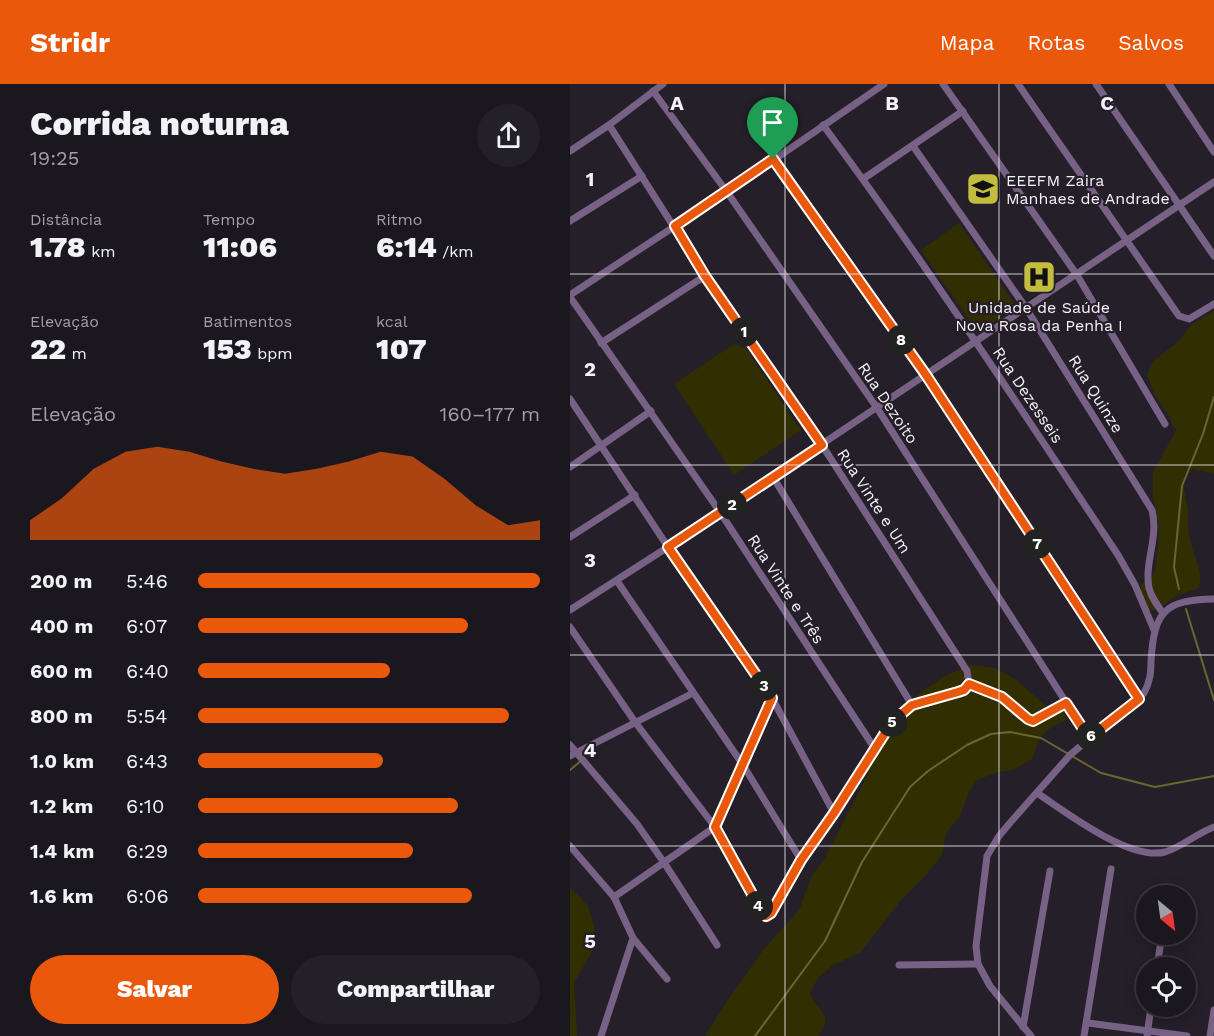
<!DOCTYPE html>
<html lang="pt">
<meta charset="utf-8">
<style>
:root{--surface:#1b171e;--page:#242027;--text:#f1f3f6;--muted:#a09fa4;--line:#39363c;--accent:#ea580c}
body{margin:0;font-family:"Work Sans",sans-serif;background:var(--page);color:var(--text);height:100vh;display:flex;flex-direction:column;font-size:22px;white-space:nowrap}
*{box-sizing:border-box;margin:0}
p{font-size:20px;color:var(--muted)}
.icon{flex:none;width:33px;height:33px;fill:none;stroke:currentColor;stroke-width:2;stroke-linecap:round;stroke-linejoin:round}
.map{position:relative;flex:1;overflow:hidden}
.panel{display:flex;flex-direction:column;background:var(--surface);width:570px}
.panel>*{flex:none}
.needle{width:39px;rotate:151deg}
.controls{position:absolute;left:566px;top:801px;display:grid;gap:12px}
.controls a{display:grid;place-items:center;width:60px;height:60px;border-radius:50%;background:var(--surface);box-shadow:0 3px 15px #0003,0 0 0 2px var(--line);font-size:30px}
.pin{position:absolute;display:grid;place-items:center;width:51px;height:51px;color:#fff;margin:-62px -26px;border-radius:50% 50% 50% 0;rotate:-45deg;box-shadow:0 0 6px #0007}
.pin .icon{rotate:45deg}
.km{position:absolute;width:30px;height:30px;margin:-15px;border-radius:50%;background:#222;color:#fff;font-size:16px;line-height:30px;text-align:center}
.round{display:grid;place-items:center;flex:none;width:63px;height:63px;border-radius:32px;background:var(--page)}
.overview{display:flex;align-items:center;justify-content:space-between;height:102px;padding:0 30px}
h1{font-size:33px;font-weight:800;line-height:45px}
.stats{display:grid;grid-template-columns:repeat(3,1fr);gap:9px;height:102px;padding:6px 30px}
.stats div{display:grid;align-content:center}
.stats b{font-size:30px;font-weight:800}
.stats small{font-size:16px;font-weight:400}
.stats p{font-size:16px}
.chart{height:168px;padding:12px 30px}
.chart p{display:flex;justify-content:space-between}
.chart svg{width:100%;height:108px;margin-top:6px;fill:var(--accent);opacity:.7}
.cta{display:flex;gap:12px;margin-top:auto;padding:12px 30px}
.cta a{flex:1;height:69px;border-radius:36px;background:var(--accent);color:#fff;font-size:24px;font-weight:800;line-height:69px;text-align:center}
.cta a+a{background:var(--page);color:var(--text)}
ul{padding:0 30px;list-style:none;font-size:20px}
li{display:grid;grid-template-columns:96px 72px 1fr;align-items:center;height:45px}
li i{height:15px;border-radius:8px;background:var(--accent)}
header{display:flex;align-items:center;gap:36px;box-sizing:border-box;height:84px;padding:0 30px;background:var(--accent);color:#fff}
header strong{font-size:28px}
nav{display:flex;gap:33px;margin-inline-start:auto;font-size:21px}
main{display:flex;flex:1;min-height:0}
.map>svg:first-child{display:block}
.green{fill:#312f01}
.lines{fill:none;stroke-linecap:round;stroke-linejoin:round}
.stream{stroke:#696731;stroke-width:2}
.street{stroke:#776185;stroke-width:7}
.route-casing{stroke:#fff;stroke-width:12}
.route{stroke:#ea580c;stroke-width:8}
.grid{fill:none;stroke:#f6f2f9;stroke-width:1.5;stroke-opacity:0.55}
.labels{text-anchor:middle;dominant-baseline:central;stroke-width:4.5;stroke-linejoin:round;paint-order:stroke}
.poi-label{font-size:16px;fill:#f6f2f9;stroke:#241f28;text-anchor:start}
.street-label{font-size:16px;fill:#f6f2f9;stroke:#241f28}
.grid-label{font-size:20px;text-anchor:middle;font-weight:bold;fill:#f6f2f9;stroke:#241f28;stroke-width:4.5;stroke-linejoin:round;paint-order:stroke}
</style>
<header>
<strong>Stridr</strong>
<nav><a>Mapa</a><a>Rotas</a><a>Salvos</a></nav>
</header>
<main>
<section class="panel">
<div class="overview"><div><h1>Corrida noturna</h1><p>19:25</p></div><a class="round"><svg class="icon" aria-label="share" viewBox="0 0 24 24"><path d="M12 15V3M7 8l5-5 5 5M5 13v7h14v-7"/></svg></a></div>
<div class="stats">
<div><p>Distância</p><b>1.78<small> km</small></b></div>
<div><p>Tempo</p><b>11:06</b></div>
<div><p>Ritmo</p><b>6:14<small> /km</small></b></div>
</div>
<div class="stats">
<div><p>Elevação</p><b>22<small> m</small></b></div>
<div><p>Batimentos</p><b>153<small> bpm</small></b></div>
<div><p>kcal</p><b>107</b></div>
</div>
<div class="chart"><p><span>Elevação</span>160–177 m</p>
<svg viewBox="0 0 160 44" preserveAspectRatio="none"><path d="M0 44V36L10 27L20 15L30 8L40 6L50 8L60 12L70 15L80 17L90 15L100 12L110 8L120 10L130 19L140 30L150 38L160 36V44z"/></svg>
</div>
<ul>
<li><b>200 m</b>5:46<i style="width:100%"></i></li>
<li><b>400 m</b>6:07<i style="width:79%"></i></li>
<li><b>600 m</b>6:40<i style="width:56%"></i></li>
<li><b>800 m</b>5:54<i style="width:91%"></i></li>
<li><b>1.0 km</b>6:43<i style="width:54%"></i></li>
<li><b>1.2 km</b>6:10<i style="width:76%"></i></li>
<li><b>1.4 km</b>6:29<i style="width:63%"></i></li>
<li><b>1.6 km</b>6:06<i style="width:80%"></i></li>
</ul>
<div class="cta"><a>Salvar</a><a>Compartilhar</a></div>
</section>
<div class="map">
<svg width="644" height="952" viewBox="0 0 644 952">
<rect width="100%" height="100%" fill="#241f28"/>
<g class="green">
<polygon points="389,139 446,222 408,249 351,166"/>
<path d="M644 227V390L623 385 617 386C609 398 617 413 618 426 618 438 618 448 621 459 625 475 633 487 629 504 622 507 614 509 606 512 596 517 589 529 577 526L570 508 571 500 581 495 585 487 588 463 589 439 583 415V388L607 345 604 344 600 333 584 310 577 291 583 277 609 257 621 241Z"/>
<polygon points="170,256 231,346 164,391 104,300"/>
<path d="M400 581 425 584 445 595 475 621 495 626 497 636 481 643 470 654 462 675 443 686 428 688 407 696 399 708 390 732 376 749 372 771 356 791 332 815 290 869 263 881 248 894 240 909C247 928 265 930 248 952H135L157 917 193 866 229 826 241 793 255 774 295 696 322 637 351 608 375 592Z"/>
<polygon points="0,803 18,822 24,842 25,862 4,899 7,952 0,952"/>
</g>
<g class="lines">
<g class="stream">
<polyline points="609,505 604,483 612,402 633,350 644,313"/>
<polyline points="616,525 644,616"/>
<polyline points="0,686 12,676"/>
<polyline points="185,952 255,857 292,778 340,703 358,687 397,661 421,650 440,648 471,654 531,689 585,703 644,692"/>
</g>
<g class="street">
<polyline points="373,0 507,191 595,340"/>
<polyline points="448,0 609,232 619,235 644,220"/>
<polyline points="526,0 644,172"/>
<polyline points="599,0 644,68"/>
<polyline points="83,7 157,108 307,324 519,654"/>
<polyline points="39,41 135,192 252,361 397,587 399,600"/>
<path d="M253 41C357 181 452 327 548 471L565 501 584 546"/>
<path d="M343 62 456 224 582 426C589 453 574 479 579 504 581 513 587 521 593 529"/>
<polyline points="0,67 39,41 93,0"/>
<polyline points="203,75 356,291 569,615"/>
<polyline points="293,95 393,27"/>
<polyline points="0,137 72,92"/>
<polyline points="0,211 157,108 314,0"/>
<polyline points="0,213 150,428 305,665"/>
<polyline points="31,259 135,192"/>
<polyline points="0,315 98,463 202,614 264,729"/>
<polyline points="0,383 81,327"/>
<polyline points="203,393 342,621"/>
<polyline points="0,453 65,411"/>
<polyline points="47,497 173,681 231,776"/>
<polyline points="0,526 98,463 644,98"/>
<polyline points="0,543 65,638 145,743 192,829 196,832 201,829 231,776 264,729 322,638 342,621 388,608 394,606 399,600"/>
<polyline points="399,600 432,613 458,635 463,637 496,619"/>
<polyline points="0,661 67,740 95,780 147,861"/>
<polyline points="0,672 123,609"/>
<path d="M467 709C496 728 559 777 595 768 612 763 627 749 644 743"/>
<polyline points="0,762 44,813 63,854 97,895"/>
<polyline points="44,813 145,743 202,614"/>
<polyline points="329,881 408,880"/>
<polyline points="587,884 592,850"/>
<polyline points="518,939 617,952"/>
<polyline points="453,943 480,787"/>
<polyline points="31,952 63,854"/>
<path d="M461 952 420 902 408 880 406 862 417 772 429 752 439 740 500 671 574 609C580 598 581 589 581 577 584 528 594 516 644 515"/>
<polyline points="514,952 541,785"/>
<polyline points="577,952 581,922"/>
<polyline points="640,952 644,926"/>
</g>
</g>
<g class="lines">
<defs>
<polygon id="route" points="203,75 356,291 569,615 519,654 496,619 463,637 458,635 432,613 399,600 394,606 388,608 342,621 322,638 264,729 231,776 201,829 196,832 192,828 145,743 202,614 98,463 252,361 135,192 105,142"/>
</defs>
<use href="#route" class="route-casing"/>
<use href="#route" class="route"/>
</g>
<path class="grid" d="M215 0V952M429 0V952M0 190H644M0 381H644M0 571H644M0 762H644"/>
<defs>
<symbol id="school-square" viewBox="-11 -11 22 22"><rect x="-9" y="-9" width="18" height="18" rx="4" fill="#c2bd3f" stroke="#241f28"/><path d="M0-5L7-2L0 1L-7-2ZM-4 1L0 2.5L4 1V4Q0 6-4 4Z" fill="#111"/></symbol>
<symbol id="hospital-square" viewBox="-11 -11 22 22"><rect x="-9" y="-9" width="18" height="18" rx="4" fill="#c2bd3f" stroke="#241f28"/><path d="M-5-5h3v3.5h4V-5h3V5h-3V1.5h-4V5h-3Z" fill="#111"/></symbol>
</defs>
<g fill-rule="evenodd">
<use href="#school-square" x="394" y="86" width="38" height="38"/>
<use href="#hospital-square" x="450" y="174" width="38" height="38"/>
</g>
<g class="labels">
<g class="poi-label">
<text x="436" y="96">EEEFM Zaira<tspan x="436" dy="18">Manhaes de Andrade</tspan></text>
<text x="469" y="223" text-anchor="middle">Unidade de Saúde<tspan x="469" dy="18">Nova Rosa da Penha I</tspan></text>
</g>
<g class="street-label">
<text transform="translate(526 310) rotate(58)">Rua Quinze</text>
<text transform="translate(458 311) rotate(56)">Rua Dezesseis</text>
<text transform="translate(318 319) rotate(56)">Rua Dezoito</text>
<text transform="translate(304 417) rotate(57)">Rua Vinte e Um</text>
<text transform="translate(216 505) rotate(57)">Rua Vinte e Três</text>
</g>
</g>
<g class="grid-label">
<text x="107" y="26">A</text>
<text x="322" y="26">B</text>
<text x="537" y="26">C</text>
<text x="20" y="102">1</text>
<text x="20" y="292">2</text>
<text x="20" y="483">3</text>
<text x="20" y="673">4</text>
<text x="20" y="864">5</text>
</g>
</svg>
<div class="controls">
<a><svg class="needle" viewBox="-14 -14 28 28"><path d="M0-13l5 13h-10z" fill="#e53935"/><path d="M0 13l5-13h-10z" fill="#a09fa4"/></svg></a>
<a><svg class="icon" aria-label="locate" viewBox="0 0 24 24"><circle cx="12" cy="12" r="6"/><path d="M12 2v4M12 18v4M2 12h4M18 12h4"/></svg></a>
</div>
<div class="pin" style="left:203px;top:75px;background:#1e9e55"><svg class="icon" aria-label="arrive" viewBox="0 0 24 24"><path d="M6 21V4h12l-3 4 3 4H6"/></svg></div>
<b class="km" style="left:174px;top:248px">1</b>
<b class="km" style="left:162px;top:421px">2</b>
<b class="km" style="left:194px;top:602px">3</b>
<b class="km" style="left:188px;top:822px">4</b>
<b class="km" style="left:322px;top:638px">5</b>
<b class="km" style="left:521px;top:652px">6</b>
<b class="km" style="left:467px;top:460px">7</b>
<b class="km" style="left:331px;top:256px">8</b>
</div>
</main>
